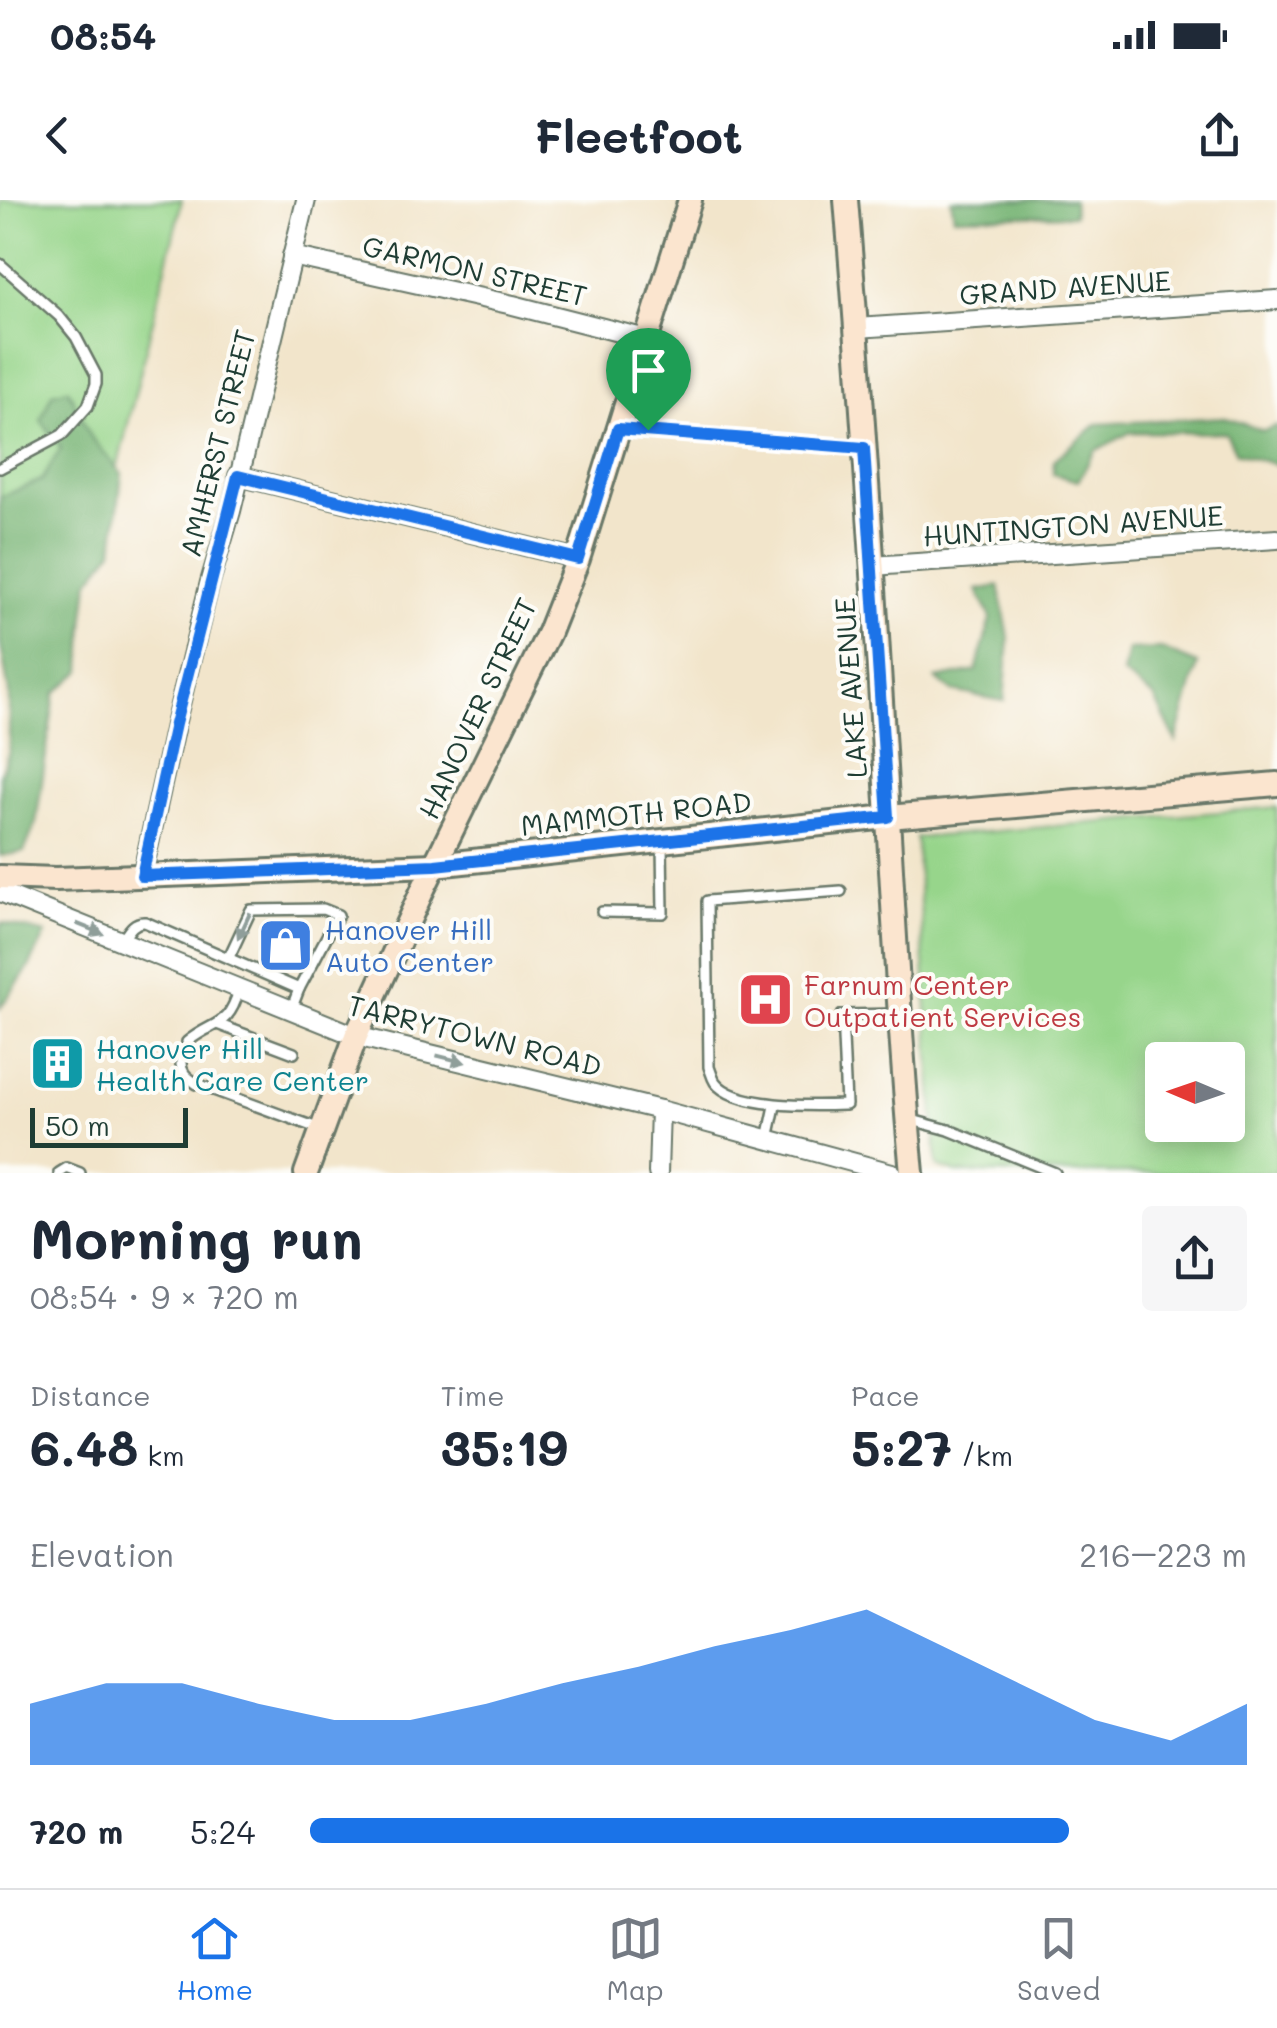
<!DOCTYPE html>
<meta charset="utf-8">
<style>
:root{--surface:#fff;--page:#f6f6f7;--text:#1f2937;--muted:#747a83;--line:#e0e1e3;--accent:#1a73e8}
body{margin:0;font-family:Mali,sans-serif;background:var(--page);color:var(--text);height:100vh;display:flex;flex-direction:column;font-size:38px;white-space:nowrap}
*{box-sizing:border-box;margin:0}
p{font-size:32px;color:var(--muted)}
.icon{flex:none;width:55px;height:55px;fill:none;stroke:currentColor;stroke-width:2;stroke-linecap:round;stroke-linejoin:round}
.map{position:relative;height:973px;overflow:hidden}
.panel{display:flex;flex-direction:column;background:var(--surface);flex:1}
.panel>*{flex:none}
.needle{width:65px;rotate:272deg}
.fabs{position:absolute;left:1145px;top:842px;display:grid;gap:20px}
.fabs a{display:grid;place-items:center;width:100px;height:100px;border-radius:10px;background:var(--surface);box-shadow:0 5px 25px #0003;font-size:50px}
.scale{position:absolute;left:30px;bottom:25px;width:158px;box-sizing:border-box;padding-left:10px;border:5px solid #1f3d34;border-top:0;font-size:28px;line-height:35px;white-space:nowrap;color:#1f3d34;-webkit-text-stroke:8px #fdfcf7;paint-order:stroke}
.pin{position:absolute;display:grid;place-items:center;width:85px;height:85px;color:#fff;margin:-102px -42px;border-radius:50% 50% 50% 0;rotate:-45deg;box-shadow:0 0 10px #0007}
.pin .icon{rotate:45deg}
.round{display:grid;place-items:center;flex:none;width:105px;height:105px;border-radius:10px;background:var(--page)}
.headline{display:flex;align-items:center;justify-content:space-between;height:170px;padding:0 30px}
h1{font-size:55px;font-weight:700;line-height:75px}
.stats{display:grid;grid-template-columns:repeat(3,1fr);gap:15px;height:170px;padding:10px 30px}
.stats div{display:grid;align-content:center}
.stats b{font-size:50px;font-weight:700}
.stats small{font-size:28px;font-weight:400}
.stats p{font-size:28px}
.chart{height:280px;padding:20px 30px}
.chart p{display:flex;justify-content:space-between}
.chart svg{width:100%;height:180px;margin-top:10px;fill:var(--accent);opacity:.7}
ul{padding:0 30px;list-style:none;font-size:32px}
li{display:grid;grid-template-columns:160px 120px 1fr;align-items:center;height:75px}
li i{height:25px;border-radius:12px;background:var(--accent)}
.status{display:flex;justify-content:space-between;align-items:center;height:70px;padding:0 50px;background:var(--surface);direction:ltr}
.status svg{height:28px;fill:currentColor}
header{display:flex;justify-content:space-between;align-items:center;height:130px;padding:0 30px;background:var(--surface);font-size:45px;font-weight:700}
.tab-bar{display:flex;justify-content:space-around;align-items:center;height:140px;border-top:2px solid var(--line);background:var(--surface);font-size:28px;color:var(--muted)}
.tab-bar a{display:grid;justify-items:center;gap:5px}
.tab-bar .active{color:var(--accent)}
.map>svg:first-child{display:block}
.green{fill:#97d58b;stroke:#5b8960;stroke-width:2.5;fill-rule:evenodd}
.forest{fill:#79b677;stroke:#4c7a56;stroke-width:2.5}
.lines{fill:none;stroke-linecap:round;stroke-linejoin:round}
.lane-casing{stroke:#697869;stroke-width:14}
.street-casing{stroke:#697869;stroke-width:22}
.secondary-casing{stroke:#697869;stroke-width:28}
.lane{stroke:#fff;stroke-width:9}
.street{stroke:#fff;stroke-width:18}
.secondary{stroke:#fbe5cf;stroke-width:22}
.oneway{fill:#8f9e9a}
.route-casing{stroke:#fff;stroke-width:20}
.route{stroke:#1a73e8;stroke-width:12}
.labels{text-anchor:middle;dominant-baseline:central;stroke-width:8;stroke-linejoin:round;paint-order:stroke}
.street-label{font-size:28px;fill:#1f3d34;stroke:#fdfcf7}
.shop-label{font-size:28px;fill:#366cbe;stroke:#fdfcf7;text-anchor:start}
.health-label{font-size:28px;fill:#be3a42;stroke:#fdfcf7;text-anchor:start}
.culture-label{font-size:28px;fill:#0d838f;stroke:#fdfcf7;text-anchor:start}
</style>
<div class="status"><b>08:54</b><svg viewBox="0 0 49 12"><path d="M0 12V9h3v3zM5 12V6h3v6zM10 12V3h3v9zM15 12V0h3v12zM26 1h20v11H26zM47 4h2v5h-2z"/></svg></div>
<header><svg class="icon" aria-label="back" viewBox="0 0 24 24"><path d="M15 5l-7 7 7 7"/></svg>Fleetfoot<svg class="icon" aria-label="share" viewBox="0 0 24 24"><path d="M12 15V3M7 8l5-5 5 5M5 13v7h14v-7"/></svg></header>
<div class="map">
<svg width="1277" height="973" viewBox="0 0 1277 973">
<rect width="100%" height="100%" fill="#fdfcf7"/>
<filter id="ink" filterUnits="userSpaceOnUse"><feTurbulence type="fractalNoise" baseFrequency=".01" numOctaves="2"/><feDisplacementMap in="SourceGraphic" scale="20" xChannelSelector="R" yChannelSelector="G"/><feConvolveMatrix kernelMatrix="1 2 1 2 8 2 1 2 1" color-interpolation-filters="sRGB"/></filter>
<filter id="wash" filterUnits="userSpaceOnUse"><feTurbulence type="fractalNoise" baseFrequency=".0048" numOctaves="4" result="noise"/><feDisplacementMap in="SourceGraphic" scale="40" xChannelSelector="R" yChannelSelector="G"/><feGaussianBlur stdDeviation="2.25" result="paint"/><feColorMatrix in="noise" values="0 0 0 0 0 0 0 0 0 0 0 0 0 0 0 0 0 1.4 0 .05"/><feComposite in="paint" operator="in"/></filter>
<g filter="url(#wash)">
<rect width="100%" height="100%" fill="#f2e5cb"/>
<g class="green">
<polygon points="0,0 182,0 117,269 0,343"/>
<path d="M1277 607V973H957L937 966 916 638ZM1162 860H1228V925H1162Z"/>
</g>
<g class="forest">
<polygon points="951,0 1073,0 1074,15 954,17"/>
<polygon points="68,189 90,236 122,274 113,350 89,382 84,425 82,471 55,493 36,623 24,652 0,656 0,576 9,551 9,493 0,441 0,297 42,280 61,248 41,220 52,193"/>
<polygon points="1224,217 1264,231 1277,225 1277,265 1236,253 1226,233 1131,232 1095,251 1078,281 1053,274 1054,260 1097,224"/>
<polygon points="999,386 1009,438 1004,501 952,491 936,479 976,471 991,418 977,390"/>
<polygon points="1161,449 1198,464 1176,541 1154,497 1123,474 1128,450"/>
<polygon points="2,723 46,734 28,769 0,808 0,732"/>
</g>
</g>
<g filter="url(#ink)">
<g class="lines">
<defs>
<g id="lane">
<polyline points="0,64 59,116 76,137 96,175 96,184 88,206 62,235 0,268"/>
<polyline points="623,229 862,247"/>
<path d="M841 691 707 701 709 867C711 872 712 877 715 882 735 909 815 906 846 905L842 815 898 814"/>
<polyline points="602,712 663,713 662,644"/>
<path d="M122 741C128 732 133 721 145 722L299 789"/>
<polyline points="229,757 251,710 323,709 338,715 299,789 291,810"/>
<polyline points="217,824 294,853"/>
<path d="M187 842C214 820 228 829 239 790"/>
<path d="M181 860C180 873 187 877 197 884L320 929"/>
<polyline points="908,919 949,930 1055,973"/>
<polyline points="768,939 775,906"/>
<polyline points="59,973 67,968 80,973"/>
</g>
<g id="street">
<polyline points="292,56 513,105 646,139"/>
<polyline points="857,128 1277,100"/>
<polyline points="238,276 578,359"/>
<polyline points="872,366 1277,339"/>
<polyline points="142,676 175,525 210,382 231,311 306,0"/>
<polyline points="0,692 356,836 660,910 892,973"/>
<polyline points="658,973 660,910"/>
</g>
<g id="secondary">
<path d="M846 0C863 206 876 412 888 618 895 737 901 855 912 973"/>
<polyline points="0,677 56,679 435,665 888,617 1277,584"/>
<polyline points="306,973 356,836 424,687 549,432 578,359 690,0"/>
</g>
</defs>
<use href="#lane" class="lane-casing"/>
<use href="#street" class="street-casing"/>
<use href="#secondary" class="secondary-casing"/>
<use href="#lane" class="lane"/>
<use href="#street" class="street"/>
<use href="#secondary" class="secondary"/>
</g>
<defs><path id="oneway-solid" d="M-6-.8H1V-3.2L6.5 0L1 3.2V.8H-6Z" transform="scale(2.5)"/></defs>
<g class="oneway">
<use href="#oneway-solid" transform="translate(244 726) rotate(115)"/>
<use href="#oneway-solid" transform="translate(90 729) rotate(22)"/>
<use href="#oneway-solid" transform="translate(451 859) rotate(14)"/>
</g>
</g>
<g class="lines" filter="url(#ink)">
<defs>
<polygon id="route" points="618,229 864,248 888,617 435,665 142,676 175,524 238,276 578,359"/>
</defs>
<use href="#route" class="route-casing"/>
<use href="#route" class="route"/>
</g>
<defs>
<symbol id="shop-square" viewBox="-11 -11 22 22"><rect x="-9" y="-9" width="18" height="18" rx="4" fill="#3f7fe0" stroke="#fdfcf7"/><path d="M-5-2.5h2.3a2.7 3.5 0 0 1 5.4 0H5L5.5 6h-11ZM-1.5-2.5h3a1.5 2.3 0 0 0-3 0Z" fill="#fff"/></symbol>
<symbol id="hospital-square" viewBox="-11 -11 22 22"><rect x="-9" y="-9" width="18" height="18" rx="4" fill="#e0444e" stroke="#fdfcf7"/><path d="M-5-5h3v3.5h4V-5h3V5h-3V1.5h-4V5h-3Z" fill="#fff"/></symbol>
<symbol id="building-square" viewBox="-11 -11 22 22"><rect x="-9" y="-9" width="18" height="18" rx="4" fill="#0f9aa8" stroke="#fdfcf7"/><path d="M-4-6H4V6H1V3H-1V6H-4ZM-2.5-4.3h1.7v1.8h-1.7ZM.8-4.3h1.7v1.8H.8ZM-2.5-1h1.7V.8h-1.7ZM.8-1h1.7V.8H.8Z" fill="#fff"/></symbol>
</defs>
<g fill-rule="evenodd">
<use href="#shop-square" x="254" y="714" width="63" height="63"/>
<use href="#hospital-square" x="734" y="768" width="63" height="63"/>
<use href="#building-square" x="26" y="832" width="63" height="63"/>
</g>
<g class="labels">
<g class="street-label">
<text transform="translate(475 70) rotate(13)">GARMON STREET</text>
<text transform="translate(1065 87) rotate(-4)">GRAND AVENUE</text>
<text transform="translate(217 243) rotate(-76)">AMHERST STREET</text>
<text transform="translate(1073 325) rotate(-4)">HUNTINGTON AVENUE</text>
<text transform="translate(850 488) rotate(-94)">LAKE AVENUE</text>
<text transform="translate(477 508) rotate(-65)">HANOVER STREET</text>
<text transform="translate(636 613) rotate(-6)">MAMMOTH ROAD</text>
<text transform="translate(475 835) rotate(14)">TARRYTOWN ROAD</text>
</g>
<g class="shop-label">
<text x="325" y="729">Hanover Hill<tspan x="325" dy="32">Auto Center</tspan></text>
</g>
<g class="health-label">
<text x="804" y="784">Farnum Center<tspan x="804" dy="32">Outpatient Services</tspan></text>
</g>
<g class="culture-label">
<text x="96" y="848">Hanover Hill<tspan x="96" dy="32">Health Care Center</tspan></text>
</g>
</g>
</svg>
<div class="fabs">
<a><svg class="needle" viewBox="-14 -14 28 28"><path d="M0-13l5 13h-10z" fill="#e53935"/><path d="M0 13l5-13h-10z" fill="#747a83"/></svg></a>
</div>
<div class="scale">50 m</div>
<div class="pin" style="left:648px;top:230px;background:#1e9e55"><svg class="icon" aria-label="arrive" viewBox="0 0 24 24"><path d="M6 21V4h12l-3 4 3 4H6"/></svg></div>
</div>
<section class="panel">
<div class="headline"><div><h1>Morning run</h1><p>08:54 · 9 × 720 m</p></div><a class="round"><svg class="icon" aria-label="share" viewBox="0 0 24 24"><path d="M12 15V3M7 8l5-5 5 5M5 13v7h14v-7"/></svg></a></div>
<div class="stats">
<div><p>Distance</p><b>6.48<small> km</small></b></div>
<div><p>Time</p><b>35:19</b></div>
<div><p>Pace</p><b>5:27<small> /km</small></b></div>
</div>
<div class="chart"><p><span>Elevation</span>216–223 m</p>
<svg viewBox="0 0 160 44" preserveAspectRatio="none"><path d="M0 44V29L10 24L20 24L30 29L40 33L50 33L60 29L70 24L80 20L90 15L100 11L110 6L120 15L130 24L140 33L150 38L160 29V44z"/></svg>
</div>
<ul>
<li><b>720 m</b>5:24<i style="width:81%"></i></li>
</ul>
</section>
<nav class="tab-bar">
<a class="active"><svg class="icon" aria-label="home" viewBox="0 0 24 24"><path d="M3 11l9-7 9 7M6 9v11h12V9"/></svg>Home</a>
<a><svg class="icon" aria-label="map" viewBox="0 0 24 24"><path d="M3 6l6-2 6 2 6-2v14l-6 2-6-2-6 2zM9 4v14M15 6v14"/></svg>Map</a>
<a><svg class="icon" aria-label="saved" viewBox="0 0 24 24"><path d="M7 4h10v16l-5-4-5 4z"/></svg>Saved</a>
</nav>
